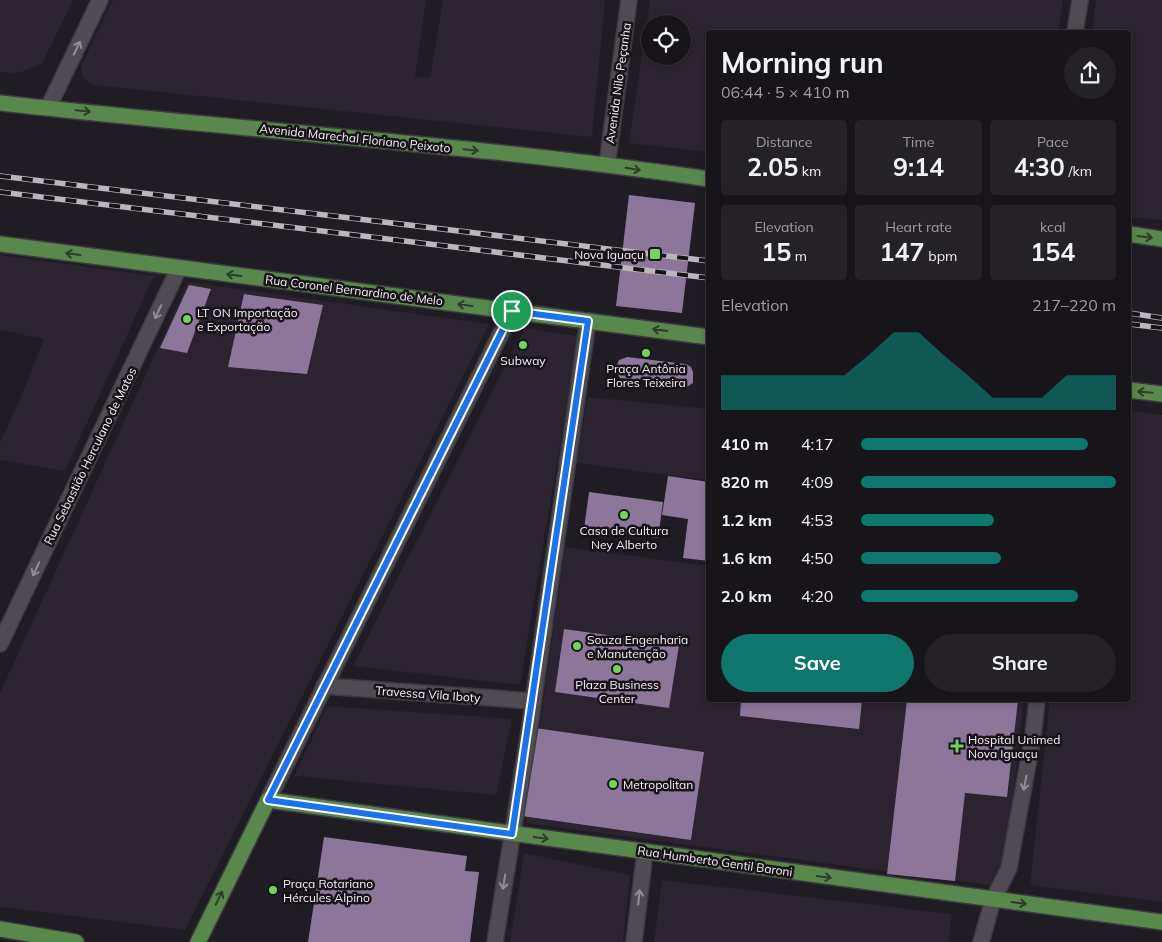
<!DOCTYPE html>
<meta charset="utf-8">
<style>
:root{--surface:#18151a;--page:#252227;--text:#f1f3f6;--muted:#9f9fa2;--line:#363439;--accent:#0f766e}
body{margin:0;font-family:Mulish,sans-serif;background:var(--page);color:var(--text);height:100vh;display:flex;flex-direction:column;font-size:19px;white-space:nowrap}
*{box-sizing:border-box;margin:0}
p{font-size:16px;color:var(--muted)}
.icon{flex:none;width:28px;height:28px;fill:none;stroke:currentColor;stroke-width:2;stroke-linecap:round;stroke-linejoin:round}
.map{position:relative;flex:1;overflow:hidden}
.details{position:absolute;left:706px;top:30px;width:425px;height:672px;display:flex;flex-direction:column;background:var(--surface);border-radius:5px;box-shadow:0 2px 8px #0003,0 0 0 1px var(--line)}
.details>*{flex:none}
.tools{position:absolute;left:641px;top:15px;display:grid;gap:10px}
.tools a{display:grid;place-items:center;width:50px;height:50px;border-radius:50%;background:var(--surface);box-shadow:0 2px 8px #0003,0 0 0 1px var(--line);font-size:25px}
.pin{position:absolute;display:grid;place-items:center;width:42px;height:42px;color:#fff;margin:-21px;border:2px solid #fff;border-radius:50%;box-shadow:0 1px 5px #0007}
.round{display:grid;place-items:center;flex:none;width:52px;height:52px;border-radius:26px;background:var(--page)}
.summary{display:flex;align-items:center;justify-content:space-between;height:85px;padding:0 15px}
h1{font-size:28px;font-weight:700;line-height:38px}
.metrics{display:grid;grid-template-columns:repeat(3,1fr);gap:8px;height:85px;padding:5px 15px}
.metrics div{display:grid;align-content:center;border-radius:5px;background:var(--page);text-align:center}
.metrics b{font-size:25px;font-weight:700}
.metrics small{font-size:14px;font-weight:400}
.metrics p{font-size:14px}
.chart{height:140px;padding:10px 15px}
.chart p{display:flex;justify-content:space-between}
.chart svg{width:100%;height:90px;margin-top:5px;fill:var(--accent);opacity:.7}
.cta{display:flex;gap:10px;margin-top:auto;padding:10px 15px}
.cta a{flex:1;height:58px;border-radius:30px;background:var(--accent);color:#fff;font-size:20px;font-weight:700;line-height:58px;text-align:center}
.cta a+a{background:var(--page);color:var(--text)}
ul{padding:0 15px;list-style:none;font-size:16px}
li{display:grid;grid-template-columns:80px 60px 1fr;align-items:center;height:38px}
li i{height:12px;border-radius:6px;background:var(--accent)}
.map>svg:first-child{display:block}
.built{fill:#2b232f;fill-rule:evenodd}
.building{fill:#8c779b}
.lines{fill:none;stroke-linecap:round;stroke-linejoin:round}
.minor-casing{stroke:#3d3a3f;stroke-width:18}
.major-casing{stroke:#3d3a3f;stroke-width:18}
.minor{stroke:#504b53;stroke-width:15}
.major{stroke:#59884c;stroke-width:15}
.rail-casing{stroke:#b9b6bc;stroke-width:5.5}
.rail{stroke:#171319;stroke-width:4;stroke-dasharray:11;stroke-linecap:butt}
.oneway{stroke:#928d94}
.oneway2{stroke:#2e3c2b}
.route-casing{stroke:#fff;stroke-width:10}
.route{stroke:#1a73e8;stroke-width:6}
.poi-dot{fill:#75d25a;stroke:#171319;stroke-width:2}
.labels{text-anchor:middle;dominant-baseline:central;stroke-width:5;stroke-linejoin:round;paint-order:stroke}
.street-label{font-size:12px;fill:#f4f1f6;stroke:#171319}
.poi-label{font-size:12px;fill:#f4f1f6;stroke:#171319;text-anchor:start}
</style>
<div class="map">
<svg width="1162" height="942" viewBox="0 0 1162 942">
<rect width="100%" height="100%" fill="#201c23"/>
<g class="built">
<polygon points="0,0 73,0 42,64 15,74 0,72"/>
<polygon points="113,0 426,0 415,77 430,78 443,0 605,0 592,137 93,85 83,78 81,66"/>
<path d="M650 0H1063L1058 32H709V152L629 143ZM650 24H682V56H650Z"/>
<polygon points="1096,0 1162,0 1162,220 1129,217 1129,32 1092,32"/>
<polygon points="0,255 154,276 65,471 0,460 0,443 18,404 44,339 0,330"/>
<polygon points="188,282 489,324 185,930 0,907 0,693"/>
<polygon points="525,328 578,336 520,685 353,666"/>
<polygon points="588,397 709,409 709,480 576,463"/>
<polygon points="1129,411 1162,415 1162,902 1030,885 1050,700 1129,700"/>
<polygon points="565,547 709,566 709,700 1024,700 1003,887 526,823"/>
<polygon points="327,706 512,719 496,795 294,776"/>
<polygon points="524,853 630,875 623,942 510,942"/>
<polygon points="662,880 951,914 949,942 654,942"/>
</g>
<g class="building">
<polygon points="629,195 695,203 682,313 616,306"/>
<polygon points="189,285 211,289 187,353 160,348"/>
<polygon points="244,294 323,305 307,374 228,367"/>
<polygon points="627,357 686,364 691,367 693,372 693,383 685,388 620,378 616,371 616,367 619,360"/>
<polygon points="668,476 709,482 709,561 683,558 688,519 662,515"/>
<polygon points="589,492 663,502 658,538 584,529"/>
<polygon points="564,629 679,645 669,708 555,692"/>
<polygon points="741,700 862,700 859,729 740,716"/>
<polygon points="907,700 1018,700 1007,797 965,793 955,881 887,874"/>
<polygon points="535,728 704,752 691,840 522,816"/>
<polygon points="324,837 467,856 465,871 479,872 470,942 308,942"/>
</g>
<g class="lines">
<defs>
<g id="minor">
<polyline points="1075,32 1080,0"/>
<polyline points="48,108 100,0"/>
<polyline points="607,165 629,0"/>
<polyline points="0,644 179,268"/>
<polyline points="324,686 533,701"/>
<polyline points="268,800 512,311"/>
<polyline points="495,942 529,731 588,321"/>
<polyline points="634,942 645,852"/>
<polyline points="981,942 993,900 1009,868 1033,736 1037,700"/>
</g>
<g id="major">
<path d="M0 103C236 130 474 144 709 179"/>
<polyline points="1129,234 1162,239"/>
<polyline points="0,244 709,337"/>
<polyline points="1129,390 1162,394"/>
<polyline points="0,929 76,942"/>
<polyline points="198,942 268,800 1162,922"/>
</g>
</defs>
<use href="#minor" class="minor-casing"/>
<use href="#major" class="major-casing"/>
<use href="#minor" class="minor"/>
<use href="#major" class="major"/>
<defs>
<g id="rail">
<polyline points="0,176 709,261"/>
<polyline points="0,192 709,278"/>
<polyline points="1129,313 1162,318"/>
<polyline points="1129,324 1162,328"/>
</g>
</defs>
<use href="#rail" class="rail-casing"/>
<use href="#rail" class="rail"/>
</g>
<defs><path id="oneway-shaft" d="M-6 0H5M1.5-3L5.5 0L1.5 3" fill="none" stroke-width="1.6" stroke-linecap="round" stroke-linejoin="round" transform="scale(1.25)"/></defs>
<g class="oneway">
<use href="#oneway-shaft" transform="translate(77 48) rotate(-64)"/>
<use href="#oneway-shaft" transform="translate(158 312) rotate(115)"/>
<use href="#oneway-shaft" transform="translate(36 569) rotate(116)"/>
<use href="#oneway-shaft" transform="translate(1025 783) rotate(101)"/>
<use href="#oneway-shaft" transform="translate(504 882) rotate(99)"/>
<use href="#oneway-shaft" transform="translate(639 897) rotate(-84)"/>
</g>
<g class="oneway2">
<use href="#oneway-shaft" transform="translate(83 111) rotate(5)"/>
<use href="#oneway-shaft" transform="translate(471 150) rotate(6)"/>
<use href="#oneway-shaft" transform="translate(633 169) rotate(9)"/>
<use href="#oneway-shaft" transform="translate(1145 237) rotate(7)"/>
<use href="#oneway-shaft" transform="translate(73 254) rotate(-173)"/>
<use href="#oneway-shaft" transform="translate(234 275) rotate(-173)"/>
<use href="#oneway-shaft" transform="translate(465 305) rotate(-172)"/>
<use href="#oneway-shaft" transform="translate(660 330) rotate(-173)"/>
<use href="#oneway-shaft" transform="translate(1145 392) rotate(-175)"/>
<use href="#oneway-shaft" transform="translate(541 838) rotate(8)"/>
<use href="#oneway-shaft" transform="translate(824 877) rotate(8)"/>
<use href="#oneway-shaft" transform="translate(219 898) rotate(-64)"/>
<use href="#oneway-shaft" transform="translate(1019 903) rotate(7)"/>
</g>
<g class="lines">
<defs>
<polygon id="route" points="512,311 588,321 512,834 268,800"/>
</defs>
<use href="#route" class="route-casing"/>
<use href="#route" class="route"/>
</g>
<g class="poi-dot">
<rect x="649" y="248" width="12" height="12" rx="2.5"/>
<circle cx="187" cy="319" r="5"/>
<circle cx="523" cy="345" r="5"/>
<circle cx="646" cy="353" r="5"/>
<circle cx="624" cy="515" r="5"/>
<circle cx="577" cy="646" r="5"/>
<circle cx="617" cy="669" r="5"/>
<path d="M954.5 738.5h5v5h5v5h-5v5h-5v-5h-5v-5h5z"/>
<circle cx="613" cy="784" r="5"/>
<circle cx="273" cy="890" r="5"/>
</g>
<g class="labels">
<g class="street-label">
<text transform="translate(618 83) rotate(-82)">Avenida Nilo Peçanha</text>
<text transform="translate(355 138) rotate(6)">Avenida Marechal Floriano Peixoto</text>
<text transform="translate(354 290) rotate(7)">Rua Coronel Bernardino de Melo</text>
<text transform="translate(90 456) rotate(-64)">Rua Sebastião Herculano de Matos</text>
<text transform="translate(428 694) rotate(4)">Travessa Vila Iboty</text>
<text transform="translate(715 861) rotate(8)">Rua Humberto Gentil Baroni</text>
</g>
<g class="poi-label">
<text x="644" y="254" text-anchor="end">Nova Iguaçu</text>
<text x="197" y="312">LT ON Importação<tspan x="197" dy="14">e Exportação</tspan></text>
<text x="523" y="360" text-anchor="middle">Subway</text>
<text x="646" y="368" text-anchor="middle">Praça Antônia<tspan x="646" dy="14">Flores Teixeira</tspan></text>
<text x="624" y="530" text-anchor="middle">Casa de Cultura<tspan x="624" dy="14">Ney Alberto</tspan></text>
<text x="587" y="639">Souza Engenharia<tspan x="587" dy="14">e Manutenção</tspan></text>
<text x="617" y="684" text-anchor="middle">Plaza Business<tspan x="617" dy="14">Center</tspan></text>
<text x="968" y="739">Hospital Unimed<tspan x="968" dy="14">Nova Iguaçu</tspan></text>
<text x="623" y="784">Metropolitan</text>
<text x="283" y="883">Praça Rotariano<tspan x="283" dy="14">Hércules Alpino</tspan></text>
</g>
</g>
</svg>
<div class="tools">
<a><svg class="icon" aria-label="locate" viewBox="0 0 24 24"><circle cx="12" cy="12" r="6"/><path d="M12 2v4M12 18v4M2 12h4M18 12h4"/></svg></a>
</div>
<div class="pin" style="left:512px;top:311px;background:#1e9e55"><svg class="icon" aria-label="arrive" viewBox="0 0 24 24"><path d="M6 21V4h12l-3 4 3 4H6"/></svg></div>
<section class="details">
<div class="summary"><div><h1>Morning run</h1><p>06:44 · 5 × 410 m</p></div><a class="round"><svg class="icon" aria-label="share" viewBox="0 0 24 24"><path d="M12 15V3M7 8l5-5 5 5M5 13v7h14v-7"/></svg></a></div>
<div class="metrics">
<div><p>Distance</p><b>2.05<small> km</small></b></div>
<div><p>Time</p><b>9:14</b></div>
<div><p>Pace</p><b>4:30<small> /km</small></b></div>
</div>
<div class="metrics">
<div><p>Elevation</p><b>15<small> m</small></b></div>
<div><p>Heart rate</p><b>147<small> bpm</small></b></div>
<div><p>kcal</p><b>154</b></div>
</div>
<div class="chart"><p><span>Elevation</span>217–220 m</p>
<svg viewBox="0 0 160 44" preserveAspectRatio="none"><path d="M0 44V27L10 27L20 27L30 27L40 27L50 27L60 17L70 6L80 6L90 17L100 27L110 38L120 38L130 38L140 27L150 27L160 27V44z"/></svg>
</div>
<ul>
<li><b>410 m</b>4:17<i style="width:89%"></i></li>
<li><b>820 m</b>4:09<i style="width:100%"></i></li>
<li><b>1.2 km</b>4:53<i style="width:52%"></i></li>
<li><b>1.6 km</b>4:50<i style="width:55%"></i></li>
<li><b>2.0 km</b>4:20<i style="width:85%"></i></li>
</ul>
<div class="cta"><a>Save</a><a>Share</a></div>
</section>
</div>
